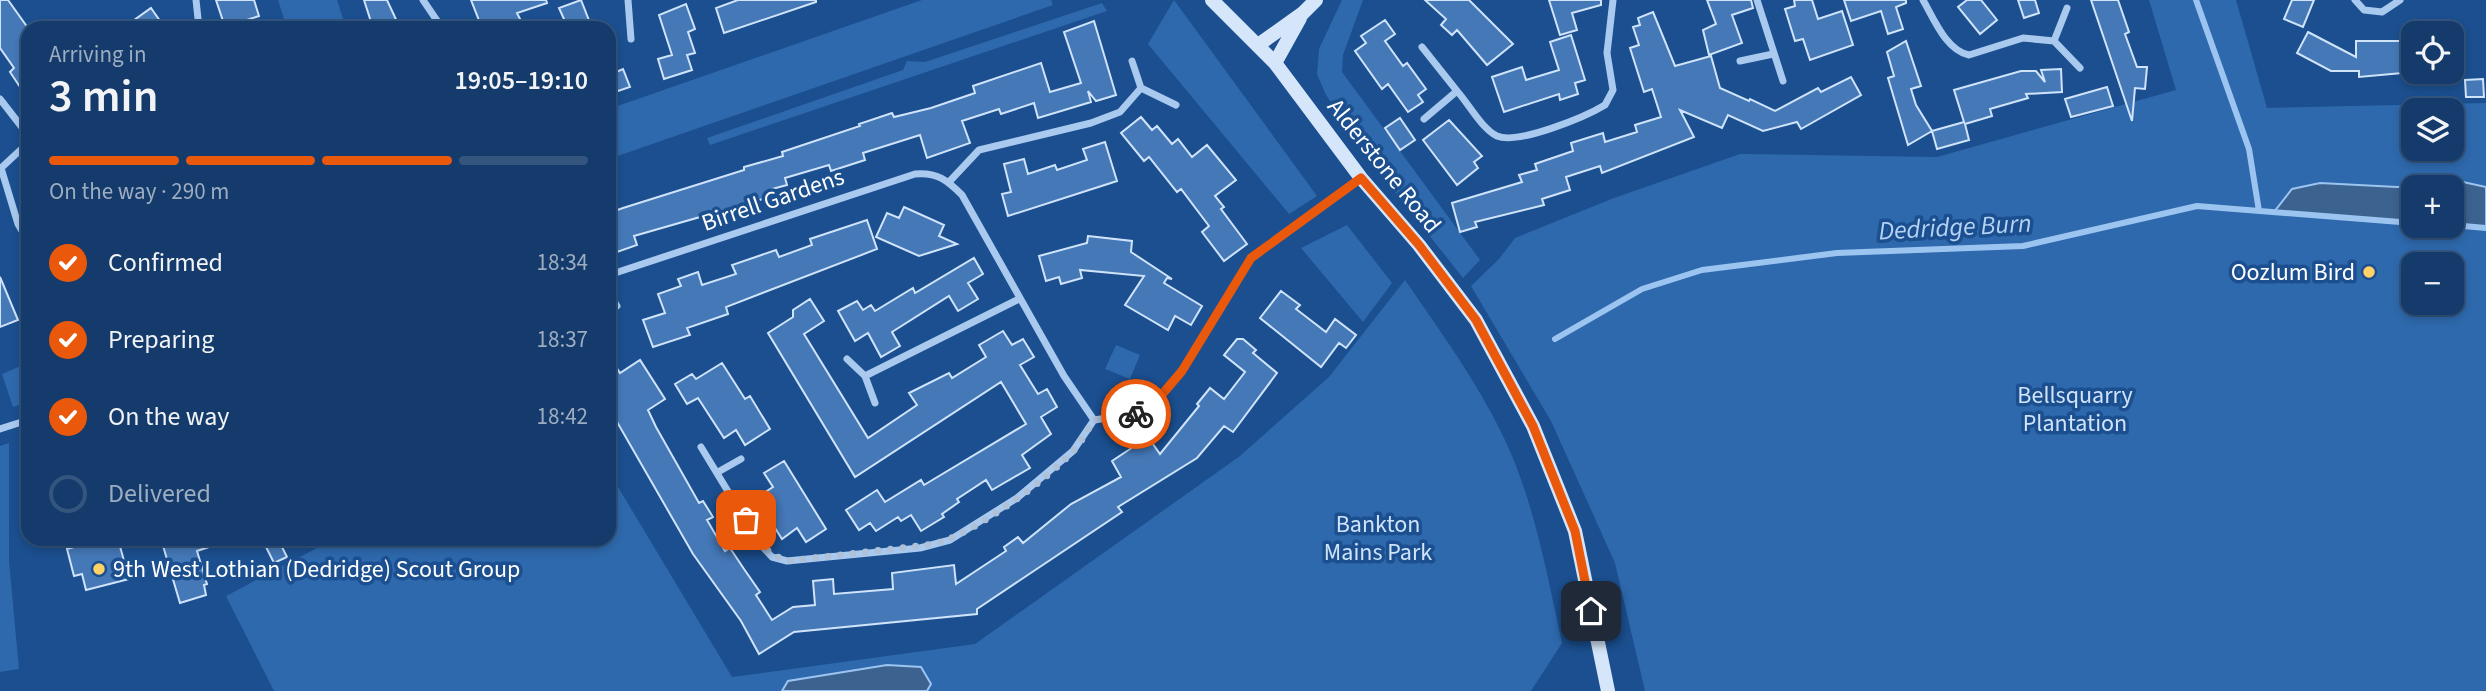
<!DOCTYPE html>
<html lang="en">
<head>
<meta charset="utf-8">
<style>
	:root { --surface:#143b6b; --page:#1d4271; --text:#f1f3f6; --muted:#9dadc1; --line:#33557e; --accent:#ea580c }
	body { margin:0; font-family:"Source Sans 3",sans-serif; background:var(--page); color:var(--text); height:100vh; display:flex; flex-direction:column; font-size:26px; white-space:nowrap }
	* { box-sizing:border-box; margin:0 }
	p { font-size:23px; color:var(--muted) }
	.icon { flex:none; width:38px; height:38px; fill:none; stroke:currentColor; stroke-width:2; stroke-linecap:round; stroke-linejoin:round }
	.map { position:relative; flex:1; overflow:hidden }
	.sheet { position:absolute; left:21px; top:21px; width:595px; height:525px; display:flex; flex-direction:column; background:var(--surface); border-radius:21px; box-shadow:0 4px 10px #0003,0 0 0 2px var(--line) }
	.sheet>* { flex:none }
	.fabs { position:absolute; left:2401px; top:21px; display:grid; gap:14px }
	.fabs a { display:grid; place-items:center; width:63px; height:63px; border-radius:14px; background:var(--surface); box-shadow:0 4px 10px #0003,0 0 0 2px var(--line); font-size:35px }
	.pin { position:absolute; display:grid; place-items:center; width:60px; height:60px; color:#fff; margin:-30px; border-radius:14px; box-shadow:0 4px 10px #0006 }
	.courier { position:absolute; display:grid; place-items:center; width:70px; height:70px; margin:-35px; border:5px solid #ea580c; border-radius:50%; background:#fff; color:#222; box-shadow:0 2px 9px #0007 }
	.headline em { font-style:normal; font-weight:600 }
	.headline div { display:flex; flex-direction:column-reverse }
	.headline { display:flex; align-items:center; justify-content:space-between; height:119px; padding:0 28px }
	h1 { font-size:46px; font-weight:600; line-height:52px }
	.bar { display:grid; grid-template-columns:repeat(4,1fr); gap:10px 7px; align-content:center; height:84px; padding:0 28px }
	.bar i { height:9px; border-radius:5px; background:var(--line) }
	.bar .selected { background:var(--accent) }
	.bar p { grid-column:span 4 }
	ol { padding:0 28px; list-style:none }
	li { display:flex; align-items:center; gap:21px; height:77px }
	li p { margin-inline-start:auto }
	li .icon { padding:7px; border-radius:50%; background:var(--accent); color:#fff; stroke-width:4 }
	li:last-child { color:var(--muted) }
	li i { width:38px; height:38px; border:4px solid var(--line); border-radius:50% }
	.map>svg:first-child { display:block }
</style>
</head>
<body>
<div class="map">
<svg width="2486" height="691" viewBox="0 0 2486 691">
	<rect width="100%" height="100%" fill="#1b4f8f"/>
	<path fill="#2e69ad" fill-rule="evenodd" d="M278,0h59l9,28h-59z
		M922,0h129l2,5 -444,154v-50z
		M1174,0l143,196 -28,18 -141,-170z
		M1342,0h21l-20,55 -1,17 138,188 -17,18 -84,-106 -53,-77 -9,-21 2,-25z
		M2149,0h87l31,108 219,-5v84c-68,-14 -144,11 -211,25l138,11v3l73,2v463h-841l-30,-128 -64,-142 -80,-135 28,-27 16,-21 99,-40 126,-44 197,3 239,-67zM2413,110h39v39h-39zM2413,264h39v39h-39z
		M1102,3l5,8 -397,134 -3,-7 196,-68 4,-9 18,1z
		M1347,225l45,58 -29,39 -62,-74z
		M1405,280c35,51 72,101 99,158 30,63 43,136 58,205l-31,48h-1257l-48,-95 108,-57h275v-67l123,205 243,-33 265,-188 89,-79z
		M1116,345l24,10 -10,24 -25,-10z
		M28,363v39l-15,5 -11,-33z
		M9,443v118l10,108 -19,3v-226z"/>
	<path fill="#3c6290" stroke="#9cc4f0" stroke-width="2" d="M2463,182l23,5v41l-34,-3v-38h-39v36l-139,-11 18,-23 28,-6 77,4z
		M887,665l34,2 10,17 -4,7h-145l6,-10z"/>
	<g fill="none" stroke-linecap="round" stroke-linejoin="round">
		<path stroke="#9cc4f0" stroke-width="6" d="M2196,0l53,149 10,62
			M2452,225l34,3
			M1555,339l87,-50 60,-19 135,-17 186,-7 174,-40 216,17"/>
	</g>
	<path fill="#4478b7" stroke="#cfe3fa" stroke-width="2" d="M0,0h8l20,28v71l-18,-27 4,-4 -14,-20z
		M216,0h38l5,16 -34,11z
		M364,0h23l13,28h-27z
		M471,0h75l1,3 -30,10 4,8 -19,7h-20z
		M581,0l11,28h-24l-9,-20z
		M738,0h78v2l-92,31 -8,-25z
		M1425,0h44l44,44 -26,21 -30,-35 -5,5 -11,-10 5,-6z
		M1549,0h52v5l-29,8 5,17 -17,5z
		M1707,0h44l2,8 -21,7 10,28 -33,12 -6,-25 13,-6z
		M1794,0h18l6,19 24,-8 11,34 -43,15 -7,-21 -8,2 -10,-32 10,-3z
		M1844,0h62v3l-10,4 7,22 -15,5 -7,-23 -30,10z
		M1967,0h14l16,20 -17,14 -22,-27z
		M2018,0h17l4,13 -15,5z
		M2091,0h27l11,32 -4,2 12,33h10l-2,22 -10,-1 -3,33z
		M2292,0h22l-11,27 -19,-8z
		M686,4l9,25 -7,3 7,21 -8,2 5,15 -28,9 -6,-20 14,-4 -13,-40z
		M151,8l14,20h-42z
		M1653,12l22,54 36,-10 9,32 29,13 1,-2 25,12 43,-23 3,4 30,-15 10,18 -60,34 -4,-7 -34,9 -35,-16 -6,13 -42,-18 14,27 -92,36 -2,-7 -34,11 4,13 -28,9 2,6 -69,17 2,5 -17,5 -8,-29 70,-21 -3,-7 18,-5 -2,-6 38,-13 -2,-8 32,-10 2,9 32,-10 -2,-7 26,-8 -9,-28 -8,3 -14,-44 9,-3 -6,-18 7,-2 -2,-7z
		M1385,20l10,14 -10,7 18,25 4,-3 19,26 -8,6 5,7 -15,10 -20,-28 -6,5 -27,-38 11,-8 -5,-7z
		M1094,21l22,74 -20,6 -8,-10 3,11 -53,16 -4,-15 -33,11 -2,-5 -37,12 8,22 -43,15 -7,-23 -57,18 2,7 -34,11 -2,-6 -44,13 2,7 -15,4 1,7 -139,40 3,9 -20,7 -8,-21v-18l14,-5 121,-38v-3l39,-11 -1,-4 78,-26 -1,-2 33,-11 2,4 37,-9 44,-15 -2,-7 68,-23 9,29 31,-9 -17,-51z
		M2308,32l48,25v-16h57v31l-54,5v-6h-28l-34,-18z
		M1571,35l14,45 -10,3 3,11 -18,6 -1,-6 -55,18 -12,-35 30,-10 4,13 33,-10 -9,-28z
		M1906,41l15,45 -10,3 5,16 16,26 -24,14 -20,-67 6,-2 -7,-24z
		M623,69l7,18 -21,7v-19z
		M2061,69l1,23 -36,2 2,4 -38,11 2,7 -27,8 4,16 -32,9 -5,-18 32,-9 -10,-32 67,-19h15l9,11 -4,-12z
		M2483,79l1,18h-18l-1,-17z
		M2107,87l6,19 -42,11 -6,-18z
		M1141,117l11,13 5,-4 15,18 6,-5 14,18 15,-12 29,35 -21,16 9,11 -3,2 26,35 -23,17 -22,-29 7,-6 -28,-37 -4,3 -28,-35 -5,4 -23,-28z
		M1400,118l15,22 -15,10 -15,-22z
		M1449,120l33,36 -8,6 4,6 -21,17 -34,-45z
		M1105,142l12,39 -109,35 -6,-22 9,-2 -7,-28 20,-5 4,15 27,-9 2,5 30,-10 -4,-11z
		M904,207l40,18 -5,11 18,8 -38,12 -43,-19 11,-24 12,5z
		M867,220l10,29 -151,58 2,7 -41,14 3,7 -37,12 -10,-27 22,-7 -7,-19 23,-8 -3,-7 20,-7 4,13 34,-11 -4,-9 44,-15 3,7 33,-12 -2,-6z
		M1088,236l44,5 -1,11 41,27 -5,-1 -3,5 38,23 -11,19 -16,-9 -7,14 -43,-25 19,-29 -64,-6 2,8 -21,6 -2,-7 -13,4 -7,-25 48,-13z
		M974,258l9,16 -15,9 10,16 -20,12 -9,-15 -57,36 8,14 -19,11 -13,-24 -13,8 -17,-30 19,-10 6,9 8,-5 4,6 38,-23 2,5z
		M0,277l18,43 -18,7z
		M1281,291l19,14 -4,4 30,23 9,-13 21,16 -10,13 -7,-5 -18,24 -61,-49z
		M810,299l14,22 -20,13 64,104 49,-33 -8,-12 40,-20 3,5 34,-21 -7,-12 24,-14 9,14 11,-6 11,18 -14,8 18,29 9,-5 10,18 -16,10 10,17 -29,21 8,13 -38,22 -6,-10 -29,19 2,3 -17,12 2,3 -23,14 -10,-16 -10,6 -3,-4 -22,14 -6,-8 -11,7 -13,-20 31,-20 8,12 36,-22 3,5 102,-61 -25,-42 -146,95 -87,-144 25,-16v-7z
		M1237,339h6l13,11 -3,3 24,20 -44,59 -9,-6 -27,32 -79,49 4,5 -145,97v5l-183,18 -35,22 -18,-33 -48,-67 -84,-146v-52l11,17 20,-13 25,39 -17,11 8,17 43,76 4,-2 10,16 -6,3 18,31 5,-3 14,21 16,23 -4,3 16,25 21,-13 22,-2 -2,-24 20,-2 1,15 59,-5 -1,-16 62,-8 2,19 50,-33 -2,-4 14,-10 5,6 48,-39 50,-27 -9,-16 36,-24 12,17 39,-48 -2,-2 13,-16 14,11 21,-27 -21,-17z
		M722,363l23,36 5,-3 20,33 -25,16 -9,-15 -12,8 -26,-40 -11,6 -12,-20 17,-10 4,5z
		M784,461l42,68 -20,13 -9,-14 -15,11 -26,-41 17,-11 -9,-14z
		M72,539h46l11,40 -43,11 -4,-16 -8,2 -7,-27 7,-2z
		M161,539h62l1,3 -27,9 10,33 -3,1 2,10 -26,8z
		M262,539h16l9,18 -13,6z"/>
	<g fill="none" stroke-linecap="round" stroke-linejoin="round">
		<path stroke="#a9c9ee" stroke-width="7" d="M196,0l3,28
			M423,0l19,28
			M628,0l3,39
			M1757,0l26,81
			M1923,0c11,19 23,50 46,55l54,-17 31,3 13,-33
			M2355,0l9,10 18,2 18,-12
			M2054,41l26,27
			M1422,47l35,44
			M1132,61l9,27
			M1740,61l33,-7
			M0,99l28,36
			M1424,119l33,-28c11,12 25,38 40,45 21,9 88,-19 108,-31l8,-15 -6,-37 6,-53
			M1,168l17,56 10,17
			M0,169l28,-26
			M949,182l30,-32 112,-27 29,-11 21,-24 35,17
			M609,275l306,-101c22,-2 32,6 47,21l102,181 30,44 41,-6 18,-9 29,-34 69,-113 110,-80
			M609,293l8,13
			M847,359l18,17
			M875,403l-10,-27 154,-77
			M0,429l28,-9
			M701,447l59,97 12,13 15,4 133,-13 30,-8 67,-42 56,-47 21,-31
			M718,472l23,-13"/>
		<path stroke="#d6e6fa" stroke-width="14" d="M1212,0l63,63 86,115 58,67 57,75 57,106 42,105 33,160
			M1258,45l45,-32 13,-13
			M1275,63l25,-45"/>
	</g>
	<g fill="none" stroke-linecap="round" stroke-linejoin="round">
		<path stroke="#afc1d8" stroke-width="7" stroke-dasharray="0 12.6" d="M746,520c11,20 19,34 42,41l147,-17c39,-11 110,-62 138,-93 8,-8 14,-21 21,-31l42,-6"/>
		<path stroke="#ea580c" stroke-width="9" d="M1136,414l17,-9 29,-34 69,-113 110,-80 58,67 57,75 57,106 42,105 16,80"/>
	</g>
	<g fill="#ffd166" stroke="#1b4f8f" stroke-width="2.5">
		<circle cx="2369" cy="272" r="7"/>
		<circle cx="99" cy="569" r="7"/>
	</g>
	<g text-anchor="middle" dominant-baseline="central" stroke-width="7" stroke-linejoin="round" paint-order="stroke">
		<g font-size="24" fill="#fff" stroke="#1b4f8f">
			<text transform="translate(1384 166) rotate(51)">Alderstone Road</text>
			<text transform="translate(773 200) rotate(-19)">Birrell Gardens</text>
		</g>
		<g font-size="24" fill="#fff" stroke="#1b4f8f" text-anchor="end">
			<text x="2355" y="272">Oozlum Bird</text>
			<text x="113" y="569" text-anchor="start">9th West Lothian (Dedridge) Scout Group</text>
		</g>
		<g font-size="24" fill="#cfe3fa" stroke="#1b4f8f">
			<text x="2075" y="395">Bellsquarry<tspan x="2075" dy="28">Plantation</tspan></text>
			<text x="1378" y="524">Bankton<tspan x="1378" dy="28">Mains Park</tspan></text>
		</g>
		<g font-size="26" font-style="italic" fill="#b5d3f5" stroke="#1b4f8f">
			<text transform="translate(1955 227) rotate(-3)">Dedridge Burn</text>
		</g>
	</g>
</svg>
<div class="fabs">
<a><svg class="icon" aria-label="locate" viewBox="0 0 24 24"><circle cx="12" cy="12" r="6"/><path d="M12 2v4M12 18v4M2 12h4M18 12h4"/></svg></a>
<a><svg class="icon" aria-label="layers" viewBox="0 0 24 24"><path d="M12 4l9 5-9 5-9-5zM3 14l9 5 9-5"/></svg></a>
<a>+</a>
<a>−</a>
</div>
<div class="pin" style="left:746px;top:520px;background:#ea580c"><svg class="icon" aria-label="bag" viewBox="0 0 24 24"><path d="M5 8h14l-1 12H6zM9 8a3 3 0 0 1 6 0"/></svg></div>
<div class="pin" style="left:1591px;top:611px;background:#1f2937"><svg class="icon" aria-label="home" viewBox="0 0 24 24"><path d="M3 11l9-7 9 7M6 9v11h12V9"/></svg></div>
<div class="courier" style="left:1136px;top:414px"><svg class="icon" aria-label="bike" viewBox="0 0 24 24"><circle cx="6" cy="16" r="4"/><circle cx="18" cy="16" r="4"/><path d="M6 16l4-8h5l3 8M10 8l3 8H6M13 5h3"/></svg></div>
<section class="sheet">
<div class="headline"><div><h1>3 min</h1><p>Arriving in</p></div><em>19:05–19:10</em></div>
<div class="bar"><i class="selected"></i><i class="selected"></i><i class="selected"></i><i></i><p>On the way · 290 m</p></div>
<ol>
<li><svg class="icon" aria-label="check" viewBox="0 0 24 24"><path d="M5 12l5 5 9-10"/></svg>Confirmed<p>18:34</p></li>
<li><svg class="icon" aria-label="check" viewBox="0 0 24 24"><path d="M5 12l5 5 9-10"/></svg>Preparing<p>18:37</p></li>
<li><svg class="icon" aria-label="check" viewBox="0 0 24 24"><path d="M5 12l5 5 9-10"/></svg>On the way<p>18:42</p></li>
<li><i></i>Delivered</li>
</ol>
</section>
</div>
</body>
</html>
